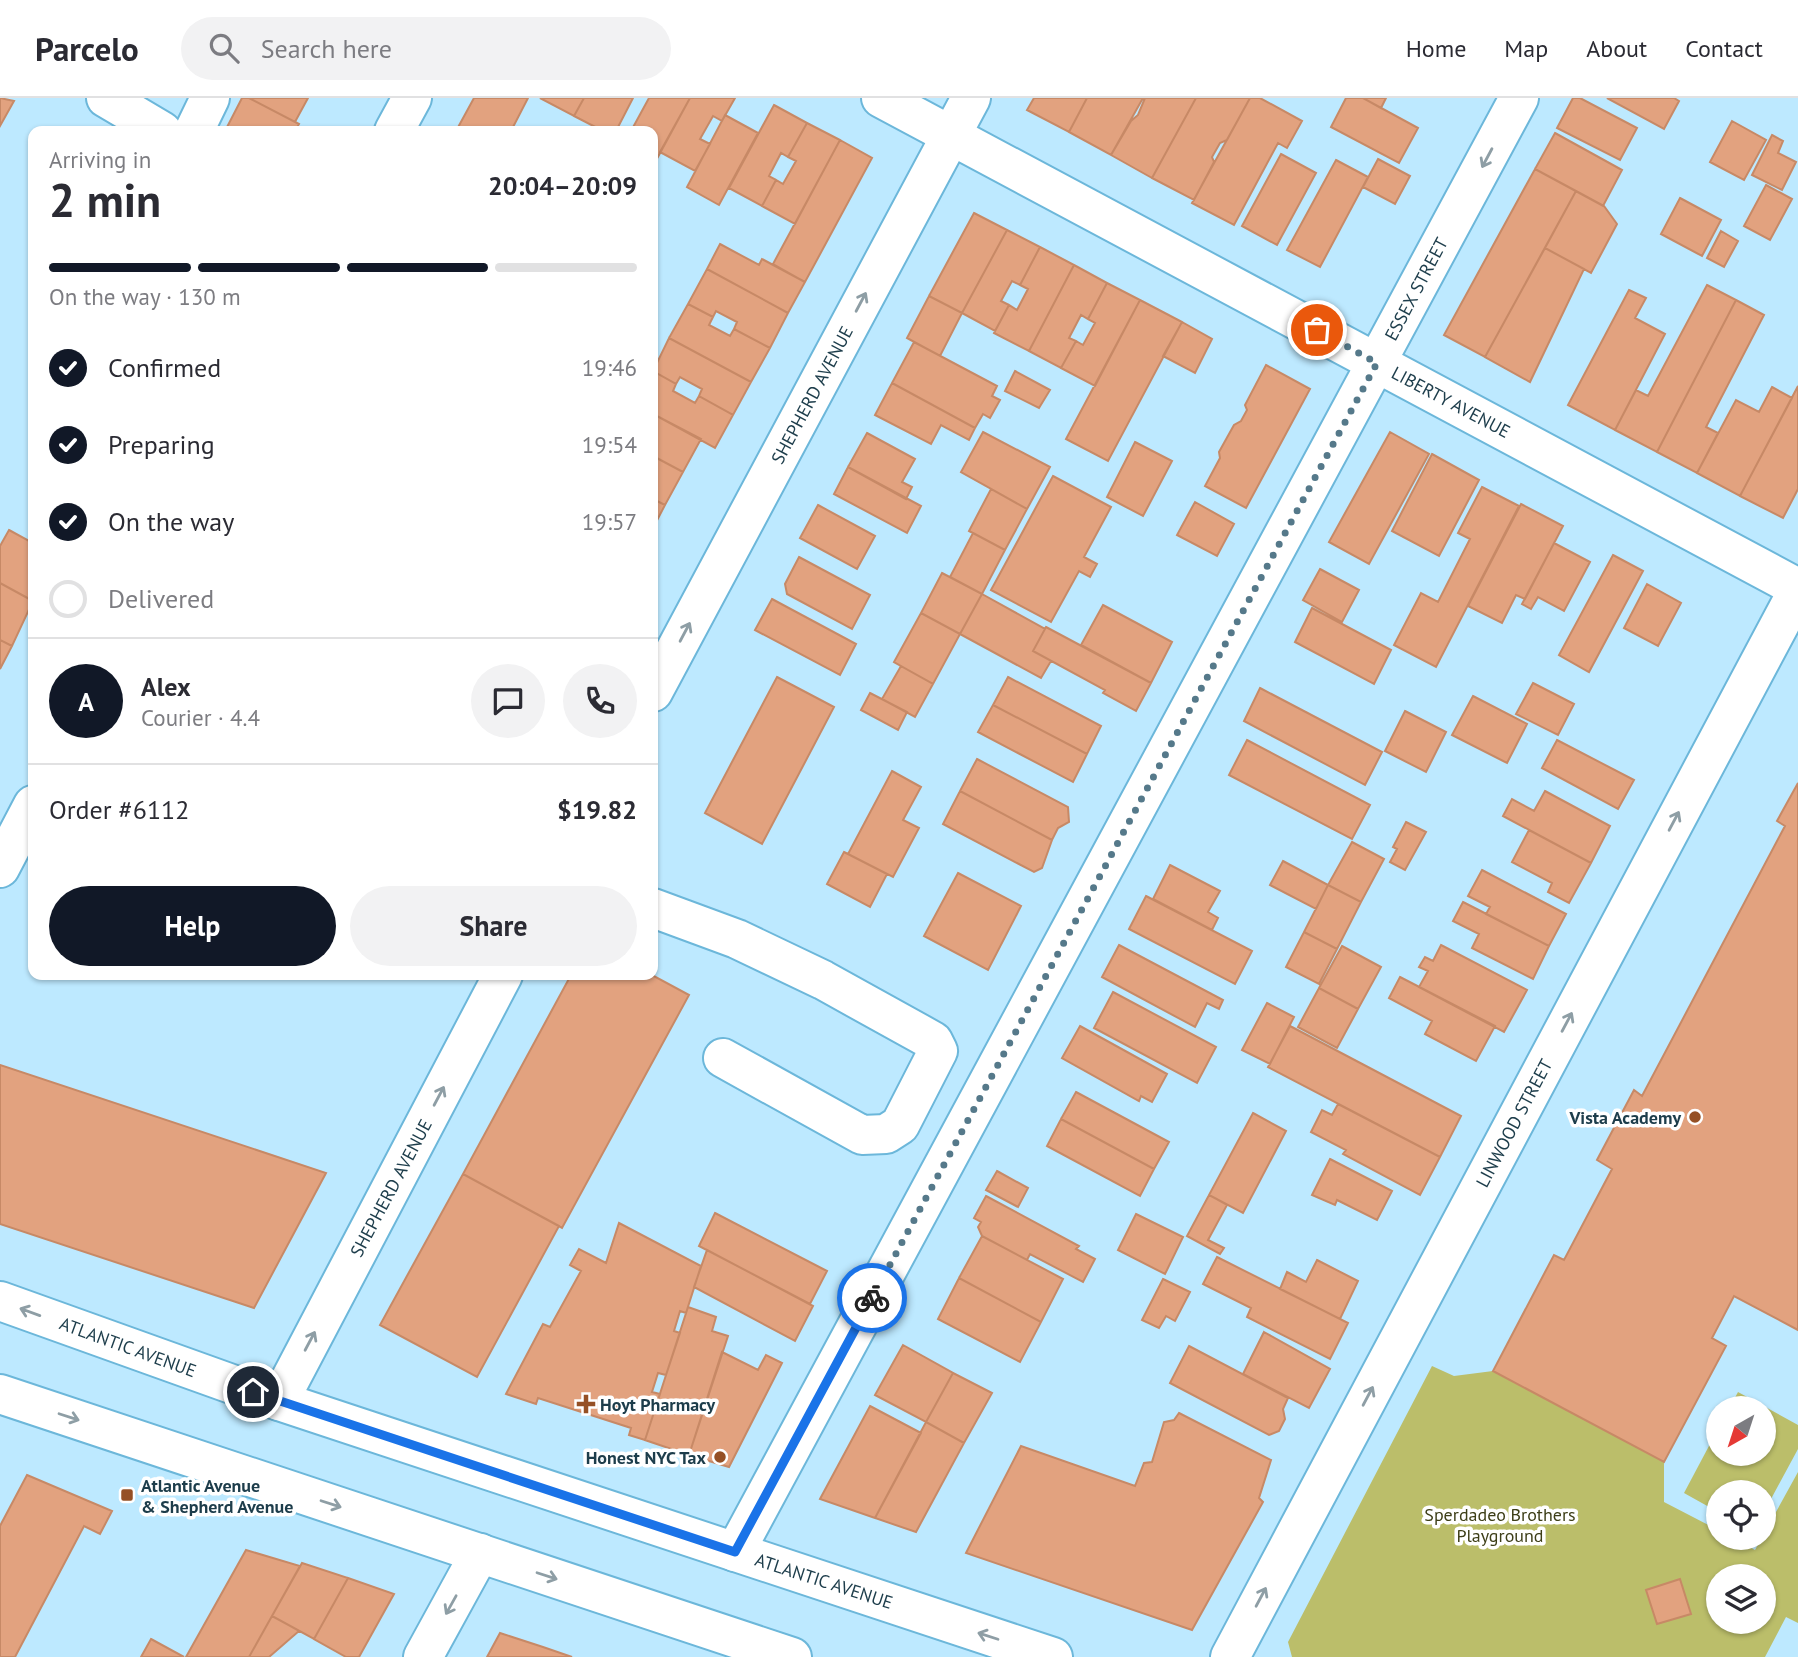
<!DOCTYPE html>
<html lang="en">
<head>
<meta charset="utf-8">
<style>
	:root { --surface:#fff; --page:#f2f2f3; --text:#2b2b33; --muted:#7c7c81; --line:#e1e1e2; --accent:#111827 }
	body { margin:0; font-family:"PT Sans",sans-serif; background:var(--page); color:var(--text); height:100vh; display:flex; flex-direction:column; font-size:26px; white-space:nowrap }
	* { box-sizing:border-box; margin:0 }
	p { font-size:23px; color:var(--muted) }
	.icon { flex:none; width:38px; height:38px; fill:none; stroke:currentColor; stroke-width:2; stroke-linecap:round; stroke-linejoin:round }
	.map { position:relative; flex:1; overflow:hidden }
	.panel { position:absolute; left:28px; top:28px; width:630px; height:854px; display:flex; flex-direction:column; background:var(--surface); border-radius:14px; box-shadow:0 2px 5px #0004 }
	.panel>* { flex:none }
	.needle { width:46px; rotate:219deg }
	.buttons { position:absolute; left:1706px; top:1298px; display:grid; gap:14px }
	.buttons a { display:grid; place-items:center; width:70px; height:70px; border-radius:50%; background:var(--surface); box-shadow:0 2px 5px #0004; font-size:35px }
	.pin { position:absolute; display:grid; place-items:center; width:60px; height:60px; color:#fff; margin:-30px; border:4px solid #fff; border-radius:50%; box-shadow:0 2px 7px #0007 }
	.courier { position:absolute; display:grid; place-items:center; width:70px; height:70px; margin:-35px; border:5px solid #1a73e8; border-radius:50%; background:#fff; color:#222; box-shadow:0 2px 9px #0007 }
	.summary em { font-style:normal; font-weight:800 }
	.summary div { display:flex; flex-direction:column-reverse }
	.summary { display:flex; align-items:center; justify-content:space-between; height:119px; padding:0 21px }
	h1 { font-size:46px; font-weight:800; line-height:52px }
	.bar { display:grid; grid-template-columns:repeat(4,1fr); gap:10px 7px; align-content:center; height:84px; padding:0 21px }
	.bar i { height:9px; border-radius:5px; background:var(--line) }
	.bar .selected { background:var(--accent) }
	.bar p { grid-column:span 4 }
	.line { display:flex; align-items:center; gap:18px; padding:0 21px; border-top:2px solid var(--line) }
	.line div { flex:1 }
	.round { display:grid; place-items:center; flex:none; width:74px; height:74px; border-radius:37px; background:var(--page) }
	ol { padding:0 21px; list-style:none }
	li { display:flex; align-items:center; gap:21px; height:77px }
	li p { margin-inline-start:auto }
	li .icon { padding:7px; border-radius:50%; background:var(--accent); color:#fff; stroke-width:4 }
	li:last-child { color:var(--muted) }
	li i { width:38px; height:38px; border:4px solid var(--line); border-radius:50% }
	.button { display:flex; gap:14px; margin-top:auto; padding:14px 21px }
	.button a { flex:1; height:80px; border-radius:42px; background:var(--accent); color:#fff; font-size:28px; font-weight:800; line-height:80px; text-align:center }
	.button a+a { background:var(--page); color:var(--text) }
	header { display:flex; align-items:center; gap:42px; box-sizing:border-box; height:98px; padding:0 35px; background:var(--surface); border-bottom:2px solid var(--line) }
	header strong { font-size:33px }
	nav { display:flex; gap:38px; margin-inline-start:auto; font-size:24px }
	.search { width:490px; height:63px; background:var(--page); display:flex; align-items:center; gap:18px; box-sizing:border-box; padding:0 24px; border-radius:38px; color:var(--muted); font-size:26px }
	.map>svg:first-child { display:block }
</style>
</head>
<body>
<header>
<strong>Parcelo</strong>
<div class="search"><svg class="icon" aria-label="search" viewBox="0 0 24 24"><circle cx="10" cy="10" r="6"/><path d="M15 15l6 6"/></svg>Search here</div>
<nav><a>Home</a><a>Map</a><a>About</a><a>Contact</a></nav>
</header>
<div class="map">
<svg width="1798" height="1559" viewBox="0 0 1798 1559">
	<rect width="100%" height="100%" fill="#bde9ff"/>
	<path fill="#bbbe6a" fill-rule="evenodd" d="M1432,1268l22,10 39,-5 171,91v40l54,28v8h16l21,12 43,-78v151l-12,-6 -21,40h-473l-4,-15zM1718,1479h46v45h-46z
		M1738,1294l60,33v24l-34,63v-19h-46v19l-34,-19 34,-64v25h46v-45h-35z"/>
	<path fill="#e2a27f" stroke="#c78966" stroke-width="2" d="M0,0l14,3 -14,25z
		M242,0h7l50,26 -4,7h-70z
		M249,0h59l-13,24z
		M474,0h54l-17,33h-55z
		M540,0h44l-10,18z
		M584,0h49l-17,33h-13l-29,-15z
		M649,0h41l-37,68v-35h-22z
		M690,0h45l-13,23 -9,-5 -13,23 10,5 -15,27 -35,-19z
		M1034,0h53l-18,34 -42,-22z
		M1087,0h56l-32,57 -42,-23z
		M1145,0h51l-44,80 -41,-23 20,-34 7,-6z
		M1196,0h54l-23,42 -7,3 -8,14 2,5 -20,38 -42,-22z
		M1250,0h10l42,23 -15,27 -9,-5 -44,82 -42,-22z
		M1346,0h17l55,30 -19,35 -68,-36z
		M1363,0h23l-5,10z
		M1573,0h7l57,30 -17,32 -63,-32z
		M1607,0h67l5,3 -15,28z
		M774,7l33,18 -19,34 -7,-4 -12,23 7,4 -14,26 -33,-18z
		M725,17l33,18 -39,72 -32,-18z
		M1732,23l34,19 -22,40 -34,-18z
		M807,25l33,17 -45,84 -33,-18 14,-26 7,4 13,-23 -8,-4z
		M1555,35l67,37 -19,36 -68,-37z
		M1772,37l11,6 -5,12 18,9 -14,28 -30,-15z
		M840,42l32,18 -67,124 -32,-18z
		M1281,56l35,19 -39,72 -35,-19z
		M1378,61l32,17 -15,28 -32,-17z
		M1336,62l32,17 -48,90 -33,-17z
		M1535,71l41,22 -91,166 -41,-22z
		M1766,87l26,14 -22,41 -26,-14z
		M1576,93l28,15 13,18 -26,49 -46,-25z
		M1680,100l41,22 -19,36 -41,-22z
		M974,115l33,17 -45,83 -33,-17z
		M1007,132l33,17 -20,38 -8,-4 -11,20 8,4 -14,26 -33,-18z
		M1721,133l17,10 -14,26 -17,-9z
		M720,146l39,21 3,-6 43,23 -17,31 -81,-44z
		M1040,149l34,18 -45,86 -35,-18 15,-28 8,5 11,-21 -8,-4z
		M1545,150l39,21 -54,113 -45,-25z
		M1074,167l33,18 -19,36 -7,-4 -12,23 7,3 -15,27 -32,-17z
		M707,171l81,44 -18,35 -36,-19 3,-7 -21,-11 -3,6 -25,-13z
		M1107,185l33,17 -45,86 -34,-18 15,-27 7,4 12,-22 -7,-4z
		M1707,187l29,15 -79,152 -42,-22 21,-40 12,6z
		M1629,192l17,8 -11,20 30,16 -50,96 -47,-25z
		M929,198l33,17 -22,43 -33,-18z
		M1140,202l42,22 -74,139 -42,-22z
		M1736,202l28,15 -58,112 12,6 -21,40 -40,-21z
		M688,206l25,13 -4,8 21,11 4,-7 36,19 -19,34 -82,-44z
		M1182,224l30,17 -17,34 -32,-17z
		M669,240l82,44 -18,33 -34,-19 3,-7 -22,-12 -4,7 -23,-13z
		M914,244l83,44 -5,10 8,4 -10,18 -7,-4 -8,14 -83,-45z
		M1266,267l44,24 -64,119 -41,-22 15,-28 -1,-6 15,-27 7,-4 6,-11 -2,-5z
		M653,273l23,13 -3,7 22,12 4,-7 34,19 -18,33 -62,-34z
		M1015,273l35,19 -11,18 -34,-17z
		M892,285l83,45 -6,12 -28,-15 -10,19 -56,-29z
		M1798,288v103l-15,29 -43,-22z
		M1772,289l20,11 -52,98 -43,-23 39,-73 23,12z
		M653,316l48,25 -18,33 -30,-16z
		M983,334l67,35 -23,42 -66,-37z
		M1390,334l39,22 -60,110 -40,-22z
		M867,335l48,26 -13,23 10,5 -6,12 -58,-32z
		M1135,344l37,19 -29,55 -36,-19z
		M1432,356l47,26 -40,76 -47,-25z
		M653,358l30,16 -18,33 -12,-6z
		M848,369l73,39 -14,27 -73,-39z
		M1053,378l58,31 -27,50 13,7 -7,13 -11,-6 -28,51 -60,-32z
		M1482,389l37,19 -83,161 -42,-22 27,-52 17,9 32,-63 -12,-6z
		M991,391l36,20 -22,41 -36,-19z
		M653,401l12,6 -12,23z
		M1195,404l39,22 -17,32 -40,-21z
		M1521,406l42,22 -38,73 -9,-4 -14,28 -34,-17z
		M818,407l57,31 -18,33 -57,-31z
		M9,432l24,13v58l-33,-18v-37z
		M973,435l32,17 -23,44 -32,-17z
		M1554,445l36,19 -26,49 -26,-14 -7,12 -9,-5z
		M1613,457l30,16 -54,101 -30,-17z
		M799,459l71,38 -18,34 -65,-35 -2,-10z
		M1320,471l39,21 -17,32 -39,-22z
		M942,475l40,21 -22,40 -39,-21z
		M0,485l33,18 -21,45 -12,-6z
		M1647,486l34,19 -23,43 -34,-18z
		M982,496l63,35 -12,22 18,10 -10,17 -81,-44z
		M772,501l84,45 -16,31 -85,-45z
		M1103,507l69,37 -21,41 -70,-38z
		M1312,510l79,42 -17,34 -79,-42z
		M921,515l39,21 -27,50 -39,-22z
		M1046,529l105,56 -15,28 -33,-18 2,-3 -72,-39z
		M0,542l12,6 -12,23z
		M901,568l32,18 -18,33 -33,-18z
		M777,579l57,30 -72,137 -57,-31z
		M1008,579l93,49 -14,28 -94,-49z
		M1533,585l41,21 -16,31 -42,-21z
		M1260,590l122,64 -17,33 -121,-64z
		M870,595l37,19 -9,18 -37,-20z
		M1473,598l54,28 -20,39 -55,-28z
		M993,607l94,49 -14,28 -95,-50z
		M1405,613l41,21 -20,40 -41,-21z
		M1247,642l123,65 -18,34 -123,-64z
		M1557,642l77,40 -16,29 -76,-41z
		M977,661l91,48 1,15 -11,6 -6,12 -92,-49z
		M892,673l29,16 -18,33 16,8 -26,49 -45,-23z
		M1798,685v547l-64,-34 -22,42 14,8 -62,116 -171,-91 61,-116 10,5 48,-91 -15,-9 37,-70 8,6 143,-270 -8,-5z
		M960,693l92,49 -10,28 -8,4 -91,-48z
		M1545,693l65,35 -19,37 -88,-47 9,-17 22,12z
		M1406,724l20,10 -21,38 -15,-8 7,-13 -4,-2z
		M1529,732l62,33 -22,40 -21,-11 4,-9 -40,-21z
		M1352,744l32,17 -23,43 -33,-17z
		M844,754l43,22 -17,33 -43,-23z
		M1283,763l45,24 -12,24 -46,-24z
		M1170,767l50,26 -12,21 10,6 -6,12 -59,-31z
		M1482,772l84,44 -17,32 -63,-32 4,-7 -22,-11z
		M958,775l63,33 -33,64 -64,-34z
		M1328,787l33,17 -24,47 -33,-17z
		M1146,798l106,55 -17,33 -106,-55z
		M1463,804l86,44 -16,33 -61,-31 7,-14 -26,-13z
		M1304,834l33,17 -18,35 -33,-17z
		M1119,847l104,55 -4,9 -12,-6 -12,24 -93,-50z
		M1441,847l86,45 -23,42 -85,-45 9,-16 -9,-4 6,-10 8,4z
		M1342,848l39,21 -23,42 -39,-21z
		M571,877h81l37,20 -127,233 -99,-54z
		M1400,879l95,49 -19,35 -51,-27 7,-13 -43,-23z
		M1319,890l39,21 -21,39 -39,-21z
		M1113,894l103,55 -19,36 -103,-55z
		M1267,905l27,14 -24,47 -28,-14z
		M1080,928l87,48 -15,28 -11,-6 -2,5 -77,-43z
		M1290,928l171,90 -21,41 -172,-90z
		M0,967l326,108 -72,135 -254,-84z
		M1076,994l93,50 -15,27 -93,-50z
		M1338,1006l102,53 -20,38 -77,-41 3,-4 -35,-18 11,-22 10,5z
		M1253,1015l33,18 -43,82 -34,-18z
		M1061,1021l93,50 -14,27 -93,-50z
		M1330,1061l62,32 -15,29 -40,-20 -2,5 -23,-10z
		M997,1073l31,17 -10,19 -32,-17z
		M463,1076l96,52 -82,151 -97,-52z
		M1209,1097l18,10 -19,35 16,8 -4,6 -33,-18z
		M986,1098l93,50 -3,3 19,10 -12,23 -53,-28 -3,6 -45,-24 -4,-9 3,-5 -7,-4z
		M715,1115l112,58 -17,33 -111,-58z
		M1136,1116l47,23 -18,37 -47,-24z
		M619,1125l82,43 -15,47 -6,-2 -6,20 6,2 -14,42 -8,-2 -6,19 8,2 -15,46 -16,-5 2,-7 -93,-30 -2,6 -30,-10 37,-70 7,3 31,-56 -11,-6 9,-16 27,14z
		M982,1138l81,43 -22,43 -82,-44z
		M707,1152l106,56 -18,35 -101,-54z
		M1217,1159l131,66 -18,36 -83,-42 4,-9 -48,-24z
		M1317,1162l41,21 -18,38 -60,-30 7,-17 19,10z
		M959,1180l82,44 -21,40 -82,-43z
		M1163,1181l27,13 -15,29 -9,-5 -7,12 -17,-8z
		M688,1209l28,10 -4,14 16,5 -39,119 -44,-15z
		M1264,1234l66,37 -21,39 -66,-34z
		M903,1247l50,28 -27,49 -51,-27z
		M1189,1248l99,52 -5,11 2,10 -6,12 -10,4 -99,-52z
		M722,1254l36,18 8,-15 16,8 -53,104 -40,-12z
		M953,1275l39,20 -28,50 -38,-21z
		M870,1308l51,27 -46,85 -55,-19z
		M1179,1315l92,47 -12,38 4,4 -71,128 -226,-77 55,-107 114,40 9,-23 8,-1 12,-40 10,-2z
		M926,1324l38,21 -48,89 -41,-14z
		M27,1377l85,36 -12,23 -16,-8 -69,131h-15v-131z
		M246,1452l54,16 -51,91h-63z
		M302,1465l46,15 -34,61 -42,-23z
		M348,1480l46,16 -35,63h-13l-32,-18z
		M1680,1481l11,35 -34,10 -11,-34z
		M272,1518l27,15 -30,26h-20z
		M500,1535l43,14 29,10h-85z
		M151,1541l33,18h-43z"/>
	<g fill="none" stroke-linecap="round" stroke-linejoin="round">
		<defs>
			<path id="minor" d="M106,0l56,33
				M881,0l917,490
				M194,33l16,-33
				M394,33l18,-33
				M653,594l318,-594
				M0,770l33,-63
				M653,810l84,31 86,41 110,61 5,10 -38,74 -14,9 -24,1 -139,-77
				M279,1303l224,-426
				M735,1454l784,-1454
				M423,1559l57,-104
				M1230,1559l568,-1067"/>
			<path id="major" d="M0,1203l279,100 774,256
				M0,1296l792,263"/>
		</defs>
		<use href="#minor" stroke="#6cb7da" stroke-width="42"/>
		<use href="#major" stroke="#6cb7da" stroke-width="42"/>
		<use href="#minor" stroke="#fff" stroke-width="38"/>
		<use href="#major" stroke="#fff" stroke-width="38"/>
	</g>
	<defs><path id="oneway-shaft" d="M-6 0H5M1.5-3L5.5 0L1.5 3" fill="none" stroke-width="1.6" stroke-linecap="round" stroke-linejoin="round" transform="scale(1.75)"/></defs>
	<g stroke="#8e9ea5">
		<use href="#oneway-shaft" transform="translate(1487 60) rotate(118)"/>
		<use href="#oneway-shaft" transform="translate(861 204) rotate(-62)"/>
		<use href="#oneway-shaft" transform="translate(685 534) rotate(-62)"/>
		<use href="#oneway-shaft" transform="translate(1674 723) rotate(-62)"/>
		<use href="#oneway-shaft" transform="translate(1567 924) rotate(-62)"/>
		<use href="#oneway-shaft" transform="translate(439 998) rotate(-62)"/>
		<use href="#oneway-shaft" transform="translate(30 1214) rotate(-160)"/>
		<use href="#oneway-shaft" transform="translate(310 1243) rotate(-62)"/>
		<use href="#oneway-shaft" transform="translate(1368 1298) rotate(-62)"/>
		<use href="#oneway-shaft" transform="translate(69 1319) rotate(18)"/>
		<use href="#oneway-shaft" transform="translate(331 1406) rotate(18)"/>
		<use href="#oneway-shaft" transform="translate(547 1478) rotate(18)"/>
		<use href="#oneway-shaft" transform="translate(1261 1499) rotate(-62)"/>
		<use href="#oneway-shaft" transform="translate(451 1507) rotate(119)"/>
		<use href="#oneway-shaft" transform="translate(988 1538) rotate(-162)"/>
	</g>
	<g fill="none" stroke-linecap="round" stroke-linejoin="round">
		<path stroke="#55798a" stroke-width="7" stroke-dasharray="0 12.6" d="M872,1200l505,-935 -60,-33"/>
		<path stroke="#1a73e8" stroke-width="9" d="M253,1294l482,160 137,-254"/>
	</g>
	<g fill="#955025" stroke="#fff" stroke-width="2.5">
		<circle cx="1695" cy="1019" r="7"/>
		<path d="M582.5 1295.5h7v7h7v7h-7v7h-7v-7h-7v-7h7z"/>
		<circle cx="720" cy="1359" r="7"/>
		<rect x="120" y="1390" width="14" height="14" rx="3.5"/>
	</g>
	<g text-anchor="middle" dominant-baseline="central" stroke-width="7" stroke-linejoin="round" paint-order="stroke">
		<g font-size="18" fill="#1d3d4b" stroke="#fff">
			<text transform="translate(1416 191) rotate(-62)">ESSEX STREET</text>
			<text transform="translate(812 297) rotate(-62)">SHEPHERD AVENUE</text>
			<text transform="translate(1451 304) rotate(28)">LIBERTY AVENUE</text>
			<text transform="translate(1514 1025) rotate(-62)">LINWOOD STREET</text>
			<text transform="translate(391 1090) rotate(-62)">SHEPHERD AVENUE</text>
			<text transform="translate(128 1249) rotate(20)">ATLANTIC AVENUE</text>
			<text transform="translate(824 1483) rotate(18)">ATLANTIC AVENUE</text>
		</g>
		<g font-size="18" font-weight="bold" fill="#1d3d4b" stroke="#fff" text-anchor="end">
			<text x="1681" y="1019">Vista Academy</text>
			<text x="600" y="1306" text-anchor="start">Hoyt Pharmacy</text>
			<text x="706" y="1359">Honest NYC Tax</text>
			<text x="141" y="1387" text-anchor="start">Atlantic Avenue<tspan x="141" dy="21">&amp; Shepherd Avenue</tspan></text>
		</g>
		<g font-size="18" fill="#3d3e17" stroke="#fff">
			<text x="1500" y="1416">Sperdadeo Brothers<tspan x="1500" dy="21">Playground</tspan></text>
		</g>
	</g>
</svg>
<div class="buttons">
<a><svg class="needle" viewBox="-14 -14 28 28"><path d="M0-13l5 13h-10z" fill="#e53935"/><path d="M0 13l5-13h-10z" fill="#7c7c81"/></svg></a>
<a><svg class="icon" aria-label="locate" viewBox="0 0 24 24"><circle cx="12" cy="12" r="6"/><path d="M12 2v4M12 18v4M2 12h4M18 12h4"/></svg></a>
<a><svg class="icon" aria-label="layers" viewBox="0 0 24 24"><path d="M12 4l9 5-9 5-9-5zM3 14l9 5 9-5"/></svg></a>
</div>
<div class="pin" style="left:1317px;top:232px;background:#ea580c"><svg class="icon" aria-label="bag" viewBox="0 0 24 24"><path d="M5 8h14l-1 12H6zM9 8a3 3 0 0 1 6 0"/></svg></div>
<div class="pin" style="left:253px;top:1294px;background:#1f2937"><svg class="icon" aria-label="home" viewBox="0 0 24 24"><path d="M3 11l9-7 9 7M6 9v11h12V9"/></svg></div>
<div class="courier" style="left:872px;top:1200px"><svg class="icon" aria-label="bike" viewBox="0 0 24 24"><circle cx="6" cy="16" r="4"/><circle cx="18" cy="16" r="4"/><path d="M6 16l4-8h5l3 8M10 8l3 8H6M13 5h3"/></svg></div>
<section class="panel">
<div class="summary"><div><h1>2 min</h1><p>Arriving in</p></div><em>20:04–20:09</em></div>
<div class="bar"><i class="selected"></i><i class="selected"></i><i class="selected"></i><i></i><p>On the way · 130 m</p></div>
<ol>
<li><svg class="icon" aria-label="check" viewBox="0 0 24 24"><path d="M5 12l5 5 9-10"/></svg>Confirmed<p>19:46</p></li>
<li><svg class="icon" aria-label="check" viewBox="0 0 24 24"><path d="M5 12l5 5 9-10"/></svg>Preparing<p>19:54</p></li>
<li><svg class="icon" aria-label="check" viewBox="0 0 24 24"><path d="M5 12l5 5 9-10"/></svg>On the way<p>19:57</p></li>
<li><i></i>Delivered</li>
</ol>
<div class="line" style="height:126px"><b class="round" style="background:var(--accent);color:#fff">A</b><div><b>Alex</b><p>Courier · 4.4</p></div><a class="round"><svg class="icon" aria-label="chat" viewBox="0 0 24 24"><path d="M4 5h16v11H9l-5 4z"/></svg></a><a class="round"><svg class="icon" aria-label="phone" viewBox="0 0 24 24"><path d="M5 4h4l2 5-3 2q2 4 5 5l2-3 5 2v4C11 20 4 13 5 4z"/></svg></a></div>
<div class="line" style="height:91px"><div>Order #6112</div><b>$19.82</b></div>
<div class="button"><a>Help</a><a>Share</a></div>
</section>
</div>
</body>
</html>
